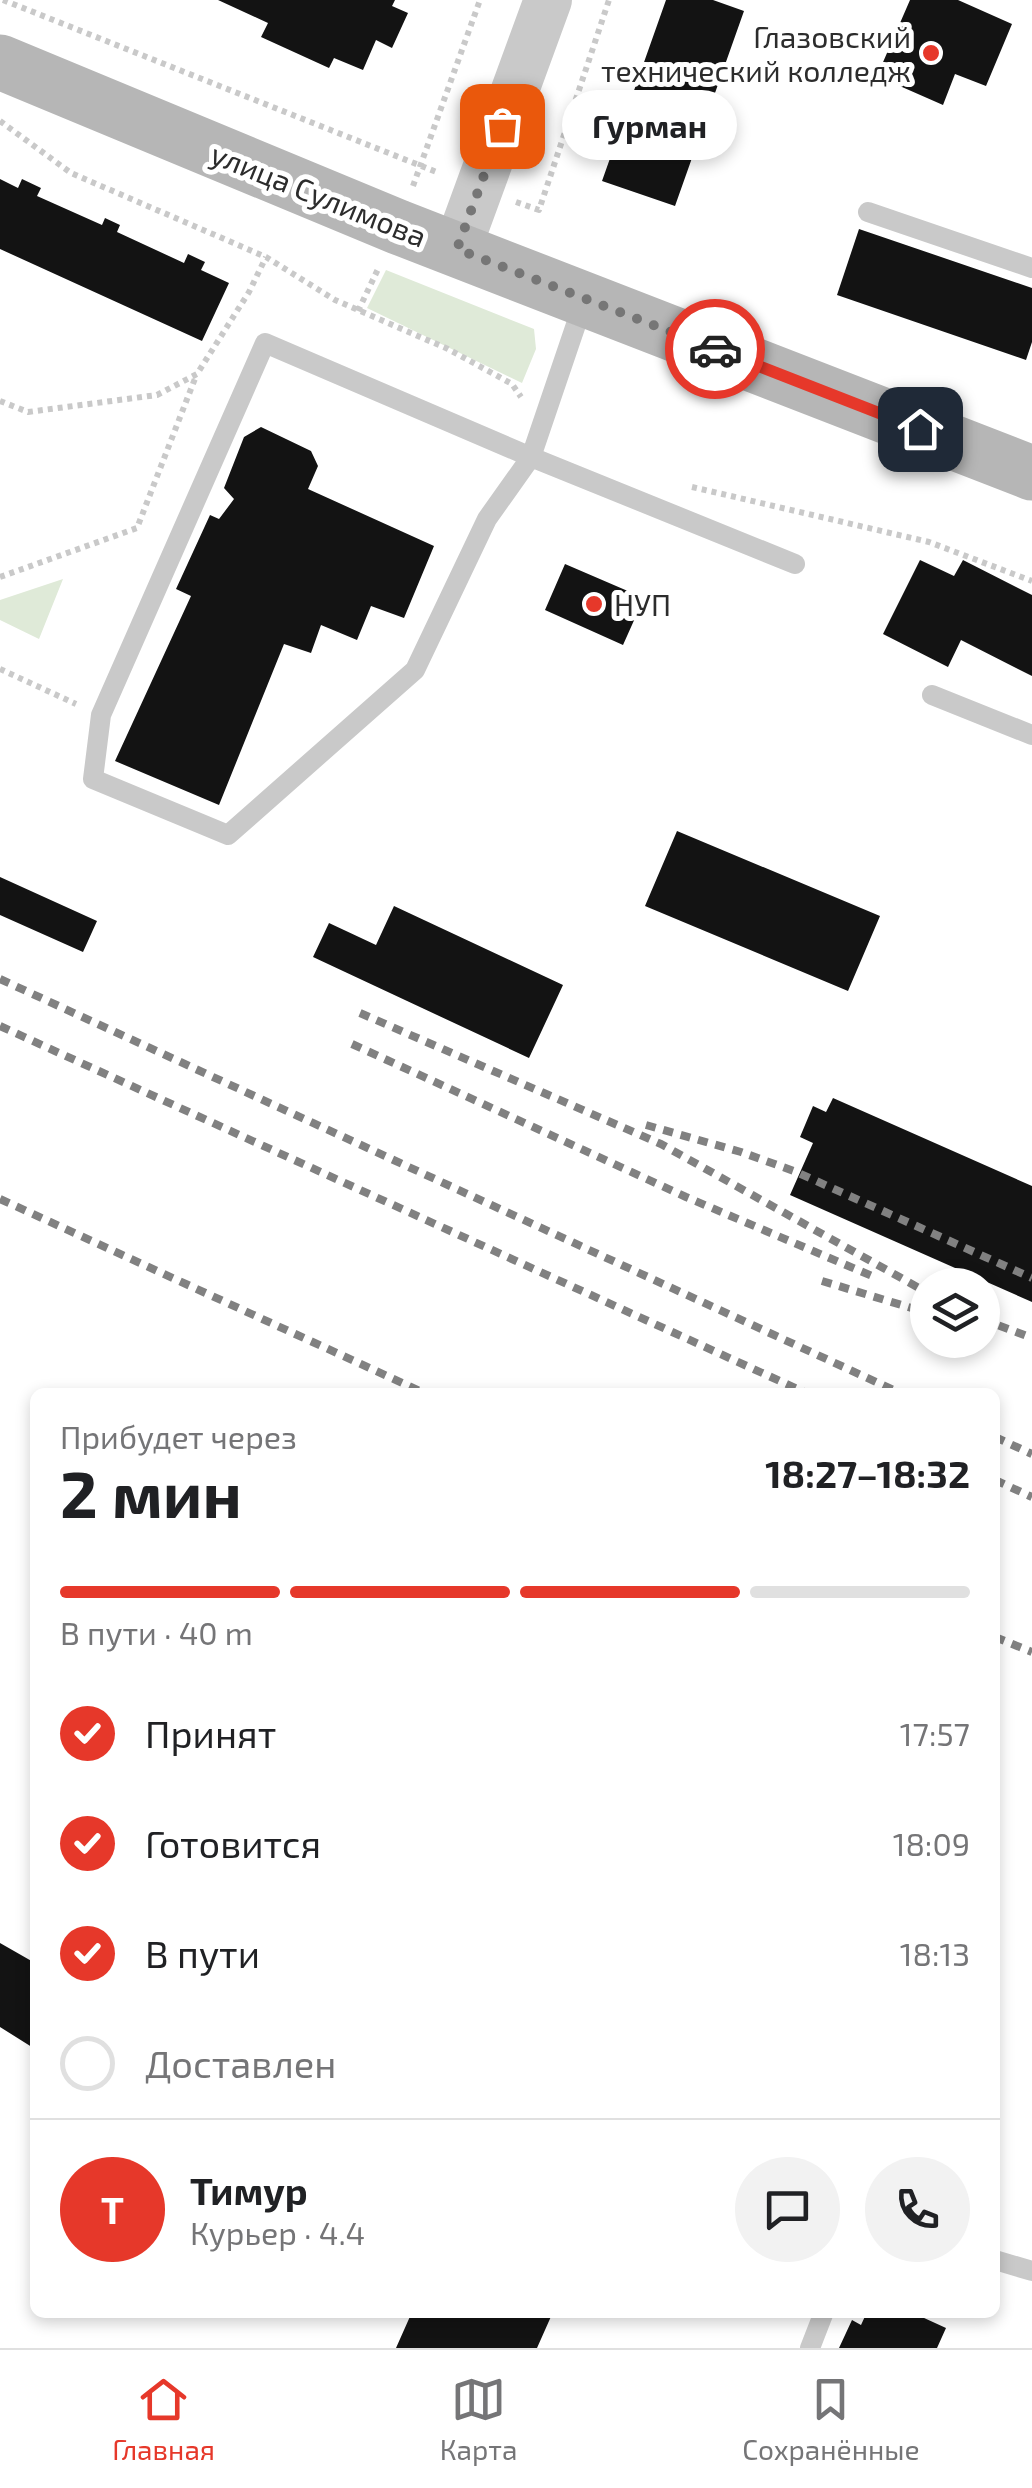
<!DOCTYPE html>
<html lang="ru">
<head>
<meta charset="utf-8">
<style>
	:root { --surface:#fff; --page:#f2f2f2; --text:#202124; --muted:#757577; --line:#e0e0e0; --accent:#e6382a }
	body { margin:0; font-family:"Exo 2",sans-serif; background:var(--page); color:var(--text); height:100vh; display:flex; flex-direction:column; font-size:38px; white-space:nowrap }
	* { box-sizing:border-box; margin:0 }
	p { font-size:32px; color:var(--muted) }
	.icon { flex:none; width:55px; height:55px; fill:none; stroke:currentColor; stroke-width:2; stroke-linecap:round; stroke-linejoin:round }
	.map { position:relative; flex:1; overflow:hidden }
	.sheet { position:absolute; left:30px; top:1388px; width:970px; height:930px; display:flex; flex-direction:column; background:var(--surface); border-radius:15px; box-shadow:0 5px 15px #0003 }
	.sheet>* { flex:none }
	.controls { position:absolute; left:910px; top:1268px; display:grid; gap:20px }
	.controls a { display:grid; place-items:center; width:90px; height:90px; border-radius:50%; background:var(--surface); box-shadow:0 5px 15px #0003; font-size:50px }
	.pin { position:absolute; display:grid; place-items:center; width:85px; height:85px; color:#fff; margin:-42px; border-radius:20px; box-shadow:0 5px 15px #0006 }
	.courier { position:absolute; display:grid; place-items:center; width:100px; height:100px; margin:-50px; border:8px solid #e6382a; border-radius:50%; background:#fff; color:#222; box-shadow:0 2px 12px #0007 }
	.bubble { position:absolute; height:70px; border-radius:35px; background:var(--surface); box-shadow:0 5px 15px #0003; font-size:32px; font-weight:700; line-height:70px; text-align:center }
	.overview em { font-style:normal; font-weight:700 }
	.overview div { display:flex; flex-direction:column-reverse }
	.overview { display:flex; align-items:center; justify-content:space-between; height:170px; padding:0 30px }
	h1 { font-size:65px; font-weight:700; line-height:75px }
	.bar { display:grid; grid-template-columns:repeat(4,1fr); gap:15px 10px; align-content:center; height:120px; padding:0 30px }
	.bar i { height:12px; border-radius:8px; background:var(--line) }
	.bar .active { background:var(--accent) }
	.bar p { grid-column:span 4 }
	.line { display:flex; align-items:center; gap:25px; padding:0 30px; border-top:2px solid var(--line) }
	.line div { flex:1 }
	.round { display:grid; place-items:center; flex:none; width:105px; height:105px; border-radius:52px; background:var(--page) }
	ol { padding:0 30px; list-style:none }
	li { display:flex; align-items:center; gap:30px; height:110px }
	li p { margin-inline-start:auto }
	li .icon { padding:10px; border-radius:50%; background:var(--accent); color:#fff; stroke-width:4 }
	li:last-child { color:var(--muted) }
	li i { width:55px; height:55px; border:5px solid var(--line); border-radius:50% }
	.dock { display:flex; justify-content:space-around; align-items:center; height:140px; border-top:2px solid var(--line); background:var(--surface); font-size:28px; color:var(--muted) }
	.dock a { display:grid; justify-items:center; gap:5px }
	.dock .active { color:var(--accent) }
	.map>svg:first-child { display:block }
</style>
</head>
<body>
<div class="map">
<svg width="1032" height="2348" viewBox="0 0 1032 2348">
	<rect width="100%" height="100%" fill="#fff"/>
	<path fill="#dfead8" d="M386,270l148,59 2,20 -14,34 -155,-75z
		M63,579l-24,60 -39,-19v-20z"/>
	<path fill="#131313" d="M218,0h177l-3,6 16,7 -16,35 -16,-8 -13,30 -29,-12 -5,10 -68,-31 7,-14z
		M666,0h47l31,11 -69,195 -73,-25z
		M910,0h48l54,24 -26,62 -31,-12 -12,31 -66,-29z
		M0,179l18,9 4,-9 19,9 -4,8 65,29 3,-7 15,7 -3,7 67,31 4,-9 17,8 -4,8 28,13 -27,58 -202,-92z
		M859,229l173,59v54l-6,18 -189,-65z
		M261,427l50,24 7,15 -10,23 126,57 -30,72 -33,-12 -14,34 -36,-15 -10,28 -27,-9 -65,161 -104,-44 76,-165 -15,-7 34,-74 9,4 15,-20 -10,-11 20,-51z
		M920,560l34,16 9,-16 69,35v81l-71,-36 -13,27 -65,-33z
		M565,564l79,34 -21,47 -78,-35z
		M677,831l203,85 -32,75 -203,-85z
		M0,877l97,44 -14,31 -83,-37z
		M394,906l169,79 -34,73 -216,-101 16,-34 47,22z
		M833,1098l199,88v116l-242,-107 23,-52 -13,-6 13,-31 13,6z
		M0,1943l35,20v86l-35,-22z
		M412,2312h141l-16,36h-141z
		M867,2312h44l35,16 -9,20h-98l13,-28 9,5z"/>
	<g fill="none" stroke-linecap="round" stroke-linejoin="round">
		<path stroke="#c9c9c9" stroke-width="6" stroke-dasharray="5 5" stroke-linecap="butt" d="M3,0l436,173
			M0,121l71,52 195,84 69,43 113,49 64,35 9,13
			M413,186l67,-186
			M516,202l23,8 70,-210
			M358,311l21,-44
			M0,401l28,11 129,-17 40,-21 52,-82 17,-35
			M692,487l237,55 103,39
			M0,577l137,-49 59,-152
			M0,669l76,35"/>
		<path stroke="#c9c9c9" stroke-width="20" d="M868,212l164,56
			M584,301l-53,156 -44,62 -72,151 -187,165 -135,-56 8,-64 164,-372 266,114 264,107
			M932,695l100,40
			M995,2260l37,11
			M810,2348l14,-36"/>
		<path stroke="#c9c9c9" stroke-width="48" d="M457,249l91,-249"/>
		<path stroke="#b6b6b6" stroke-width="55" d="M0,62l398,165 634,246"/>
		<path stroke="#818181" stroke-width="8" stroke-dasharray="10 8" stroke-linecap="butt" d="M0,979l898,413
			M360,1013l301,131 267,149
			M0,1026l804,366
			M352,1044l334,153 186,79
			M646,1125l95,27 53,19 238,107
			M0,1199l422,193
			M822,1281l106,32
			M982,1319l50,19
			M995,1437l37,17
			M995,1480l37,17
			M995,1637l37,15"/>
	</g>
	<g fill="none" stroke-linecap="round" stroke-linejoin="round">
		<path stroke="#767676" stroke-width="10" stroke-dasharray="0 18" d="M502,126l-45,123 258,100"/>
		<path stroke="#e6382a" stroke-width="12" d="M715,349l205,80"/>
	</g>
	<g fill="#e6382a" stroke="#fff" stroke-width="4">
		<circle cx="931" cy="53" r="10"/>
		<circle cx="594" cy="604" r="10"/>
	</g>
	<g text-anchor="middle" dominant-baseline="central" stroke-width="10" stroke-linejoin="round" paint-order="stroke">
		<g font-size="30" fill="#2c2c2c" stroke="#fff" text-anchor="end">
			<text x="911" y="36">Глазовский<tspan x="911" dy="34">технический колледж</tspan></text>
			<text x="614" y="604" text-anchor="start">НУП</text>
		</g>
		<g font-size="30" fill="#2c2c2c" stroke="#fff">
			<text transform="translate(319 194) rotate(22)">улица Сулимова</text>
		</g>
	</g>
</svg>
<div class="controls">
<a><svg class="icon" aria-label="layers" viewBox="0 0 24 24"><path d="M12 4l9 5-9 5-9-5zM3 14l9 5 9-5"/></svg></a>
</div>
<div class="pin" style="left:502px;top:126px;background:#ea580c"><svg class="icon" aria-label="bag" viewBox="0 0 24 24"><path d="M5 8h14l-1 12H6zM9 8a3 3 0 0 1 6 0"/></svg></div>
<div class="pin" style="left:920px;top:429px;background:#1f2937"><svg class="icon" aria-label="home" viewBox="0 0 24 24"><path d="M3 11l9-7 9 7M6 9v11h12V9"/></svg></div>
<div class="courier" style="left:715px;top:349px"><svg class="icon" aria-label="car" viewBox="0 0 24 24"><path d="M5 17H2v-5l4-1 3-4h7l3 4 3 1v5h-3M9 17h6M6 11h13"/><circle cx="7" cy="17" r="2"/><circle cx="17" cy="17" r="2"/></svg></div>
<div class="bubble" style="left:562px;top:90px;width:175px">Гурман</div>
<section class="sheet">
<div class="overview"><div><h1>2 мин</h1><p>Прибудет через</p></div><em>18:27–18:32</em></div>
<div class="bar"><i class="active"></i><i class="active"></i><i class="active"></i><i></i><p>В пути · 40 m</p></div>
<ol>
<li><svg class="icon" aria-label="check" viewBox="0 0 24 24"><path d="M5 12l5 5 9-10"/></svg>Принят<p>17:57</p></li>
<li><svg class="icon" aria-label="check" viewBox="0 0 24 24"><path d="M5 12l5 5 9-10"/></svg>Готовится<p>18:09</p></li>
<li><svg class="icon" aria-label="check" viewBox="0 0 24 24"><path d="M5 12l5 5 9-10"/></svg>В пути<p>18:13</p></li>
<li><i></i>Доставлен</li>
</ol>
<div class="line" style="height:180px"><b class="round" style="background:var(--accent);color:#fff">Т</b><div><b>Тимур</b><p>Курьер · 4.4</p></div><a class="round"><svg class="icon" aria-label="chat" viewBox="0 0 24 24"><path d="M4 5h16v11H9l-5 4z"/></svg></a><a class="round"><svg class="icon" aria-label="phone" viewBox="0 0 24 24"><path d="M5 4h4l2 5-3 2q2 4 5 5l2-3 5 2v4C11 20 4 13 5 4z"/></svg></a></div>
</section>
</div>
<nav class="dock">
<a class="active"><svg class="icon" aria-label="home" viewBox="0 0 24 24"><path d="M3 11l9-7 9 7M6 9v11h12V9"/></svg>Главная</a>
<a><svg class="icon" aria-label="map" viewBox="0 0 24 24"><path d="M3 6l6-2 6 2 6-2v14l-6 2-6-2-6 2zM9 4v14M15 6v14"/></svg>Карта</a>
<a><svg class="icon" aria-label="saved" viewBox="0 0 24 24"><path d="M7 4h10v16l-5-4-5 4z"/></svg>Сохранённые</a>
</nav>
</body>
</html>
